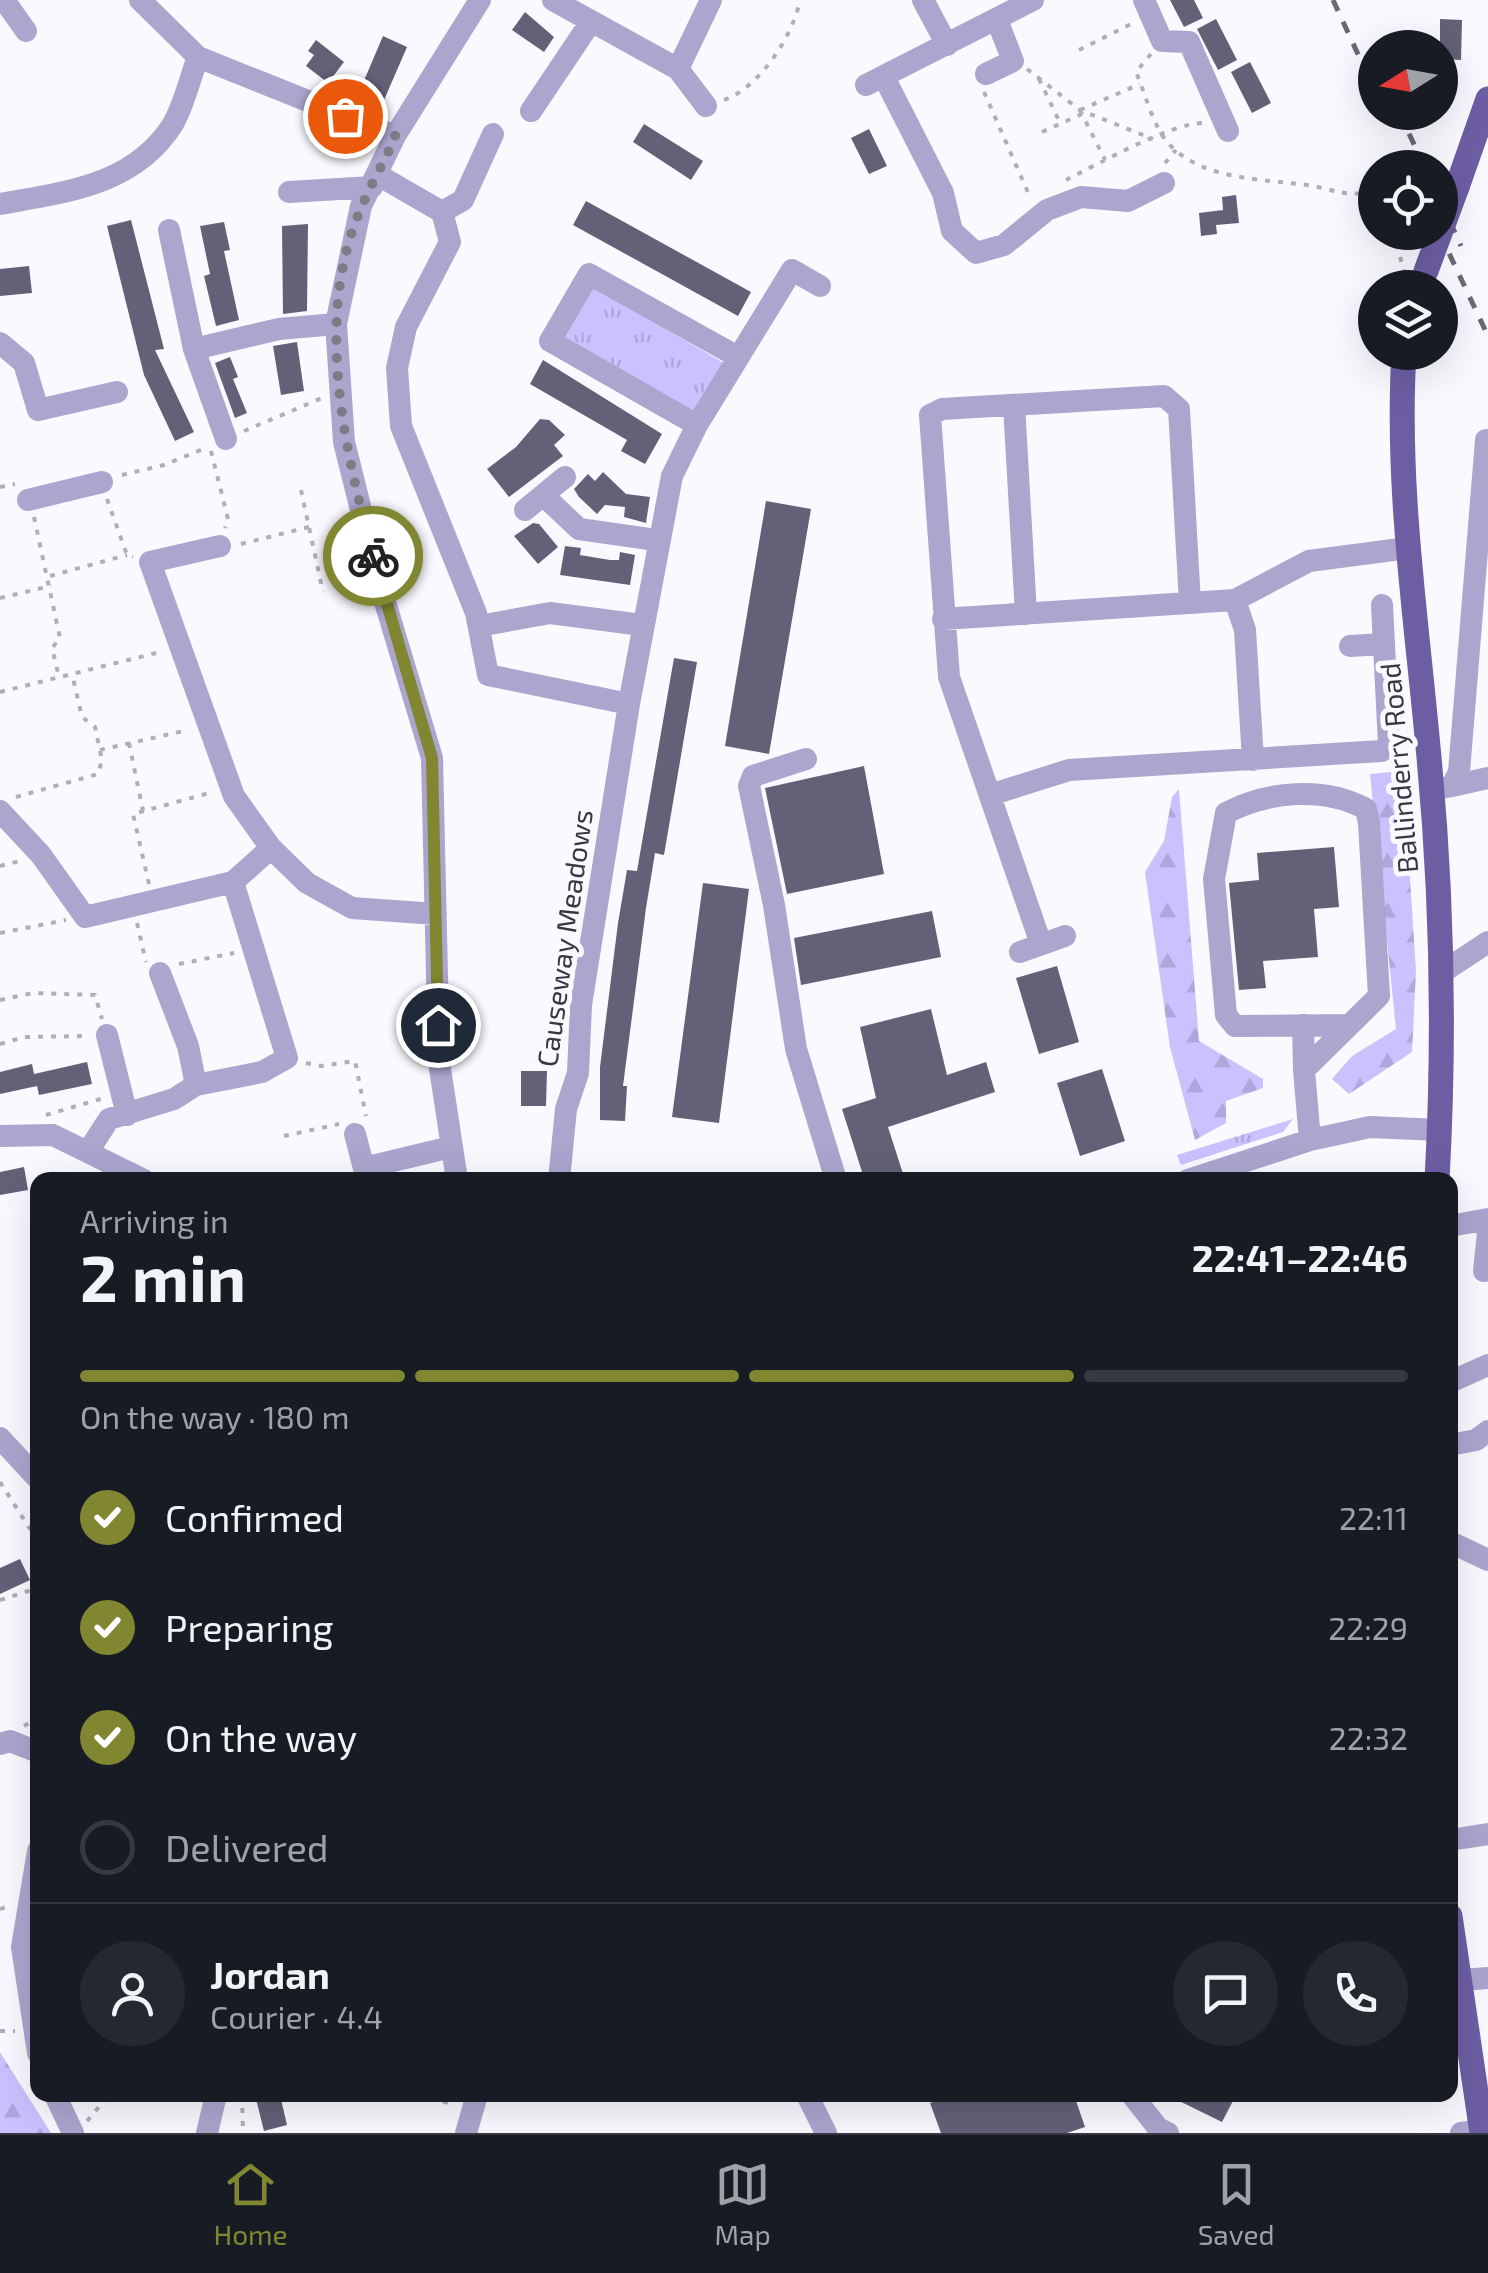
<!DOCTYPE html>
<html lang="en">
<head>
<meta charset="utf-8">
<style>
	:root { --surface:#171b24; --page:#242831; --text:#f1f3f6; --muted:#9ea1a6; --line:#363941; --accent:#818631 }
	body { margin:0; font-family:"Exo 2",sans-serif; background:var(--page); color:var(--text); height:100vh; display:flex; flex-direction:column; font-size:38px; white-space:nowrap }
	* { box-sizing:border-box; margin:0 }
	p { font-size:32px; color:var(--muted) }
	.icon { flex:none; width:55px; height:55px; fill:none; stroke:currentColor; stroke-width:2; stroke-linecap:round; stroke-linejoin:round }
	.map { position:relative; flex:1; overflow:hidden }
	.details { position:absolute; left:30px; top:1172px; width:1428px; height:930px; display:flex; flex-direction:column; background:var(--surface); border-radius:20px; box-shadow:0 10px 40px #0002 }
	.details>* { flex:none }
	.needle { width:65px; rotate:259deg }
	.controls { position:absolute; left:1358px; top:30px; display:grid; gap:20px }
	.controls a { display:grid; place-items:center; width:100px; height:100px; border-radius:50%; background:var(--surface); box-shadow:0 10px 40px #0002; font-size:50px }
	.pin { position:absolute; display:grid; place-items:center; width:85px; height:85px; color:#fff; margin:-42px; border:5px solid #fff; border-radius:50%; box-shadow:0 2px 10px #0007 }
	.courier { position:absolute; display:grid; place-items:center; width:100px; height:100px; margin:-50px; border:8px solid #818631; border-radius:50%; background:#fff; color:#222; box-shadow:0 2px 12px #0007 }
	.head em { font-style:normal; font-weight:700 }
	.head div { display:flex; flex-direction:column-reverse }
	.head { display:flex; align-items:center; justify-content:space-between; height:170px; padding:0 50px }
	h1 { font-size:65px; font-weight:700; line-height:75px }
	.bar { display:grid; grid-template-columns:repeat(4,1fr); gap:15px 10px; align-content:center; height:120px; padding:0 50px }
	.bar i { height:12px; border-radius:8px; background:var(--line) }
	.bar .current { background:var(--accent) }
	.bar p { grid-column:span 4 }
	.line { display:flex; align-items:center; gap:25px; padding:0 50px; border-top:2px solid var(--line) }
	.line div { flex:1 }
	.round { display:grid; place-items:center; flex:none; width:105px; height:105px; border-radius:52px; background:var(--page) }
	ol { padding:0 50px; list-style:none }
	li { display:flex; align-items:center; gap:30px; height:110px }
	li p { margin-inline-start:auto }
	li .icon { padding:10px; border-radius:50%; background:var(--accent); color:#fff; stroke-width:4 }
	li:last-child { color:var(--muted) }
	li i { width:55px; height:55px; border:5px solid var(--line); border-radius:50% }
	.dock { display:flex; justify-content:space-around; align-items:center; height:140px; border-top:2px solid var(--line); background:var(--surface); font-size:28px; color:var(--muted) }
	.dock a { display:grid; justify-items:center; gap:5px }
	.dock .current { color:var(--accent) }
	.map>svg:first-child { display:block }
</style>
</head>
<body>
<div class="map">
<svg width="1488" height="2133" viewBox="0 0 1488 2133">
	<defs>
		<pattern id="grass-tufts" width="24" height="20" patternUnits="userSpaceOnUse" patternTransform="scale(2.5)"><rect width="24" height="20" fill="#ccc1ff"/><path d="M3 7l-1-3M5 7V3M7 7l1-3M15 17l-1-3M17 17v-4M19 17l1-3" fill="none" stroke="#b0a6dc"/></pattern>
		<pattern id="forest-firs" width="22" height="20" patternUnits="userSpaceOnUse" patternTransform="scale(2.5)"><rect width="22" height="20" fill="#ccc1ff"/><path d="M5 1l3.5 6h-7zM16 11l3.5 6h-7z" fill="#b0a6dc"/></pattern>
	</defs>
	<rect width="100%" height="100%" fill="#faf9ff"/>
	<path fill="url(#grass-tufts)" d="M592,286l132,77 -29,50 -132,-77z
		M1293,1119l-10,13 -102,33 -4,-10z"/>
	<path fill="url(#forest-firs)" d="M1403,771l13,200 -4,81 -63,42 -17,-15 20,-23 44,-27 -26,-255z
		M1179,789l20,252 64,38v9l-37,13v22l-31,17 -25,-93 -25,-175 19,-31 8,-44z
		M0,2052l51,81h-51z"/>
	<path fill="#636078" d="M1170,0h24l9,18 -19,9z
		M525,12l29,25 -10,15 -32,-22z
		M1216,19l21,41 -19,10 -21,-41z
		M1440,19l22,1 -1,40 -21,-1z
		M383,36l24,11 -26,60 -7,-3 -3,6 -17,-6z
		M316,40l28,22 -16,21 -22,-17 8,-11 -6,-4z
		M1250,62l21,41 -19,10 -21,-41z
		M644,124l59,37 -12,19 -58,-38z
		M869,129l18,37 -18,8 -18,-36z
		M1236,195l3,28 -23,2 1,9 -16,2 -2,-23 24,-3 -1,-13z
		M586,201l165,91 -13,24 -165,-91z
		M131,220l33,129 -9,1 39,82 -19,9 -31,-66 -37,-149z
		M224,222l6,28 -6,1 15,69 -23,6 -12,-50 6,-2 -10,-48z
		M308,224l-1,87 -24,3 -1,-88z
		M29,266l3,27 -32,3v-27z
		M297,342l7,49 -23,4 -8,-49z
		M230,357l8,20 -5,2 14,34 -12,5 -20,-55z
		M543,360l119,74 -17,30 -24,-13 6,-11 -97,-56z
		M540,419l9,1 16,15 -11,10 9,11 -54,41 -22,-28 29,-22z
		M603,472l23,22 24,3 -4,26 -22,-6 1,-10 -20,-2 -8,9 -18,-17 -5,-8 14,-15 7,7z
		M766,501l45,8 -42,245 -44,-8z
		M533,523l6,1 19,23 -20,17 -24,-28z
		M565,546l16,2 -1,7 30,5h9l1,-8 15,3 -5,30 -70,-10z
		M674,658l23,4 -33,193 -9,-2 -9,55 -23,178h4l-2,35 -25,-1v-53l18,-144 9,-53 10,1z
		M864,766l20,108 -97,20 -22,-106z
		M1334,847l5,60 -25,2 4,48 -55,4 3,27 -27,2 -10,-107 30,-3 -2,-27z
		M703,883l46,6 -30,234 -47,-6z
		M932,911l9,46 -140,28 -7,-47z
		M1057,966l22,76 -40,12 -23,-76z
		M931,1009l16,66 39,-13 9,30 -107,35 17,53 -41,-2 -22,-69 34,-11 -16,-71z
		M87,1062l5,22 -53,11 -2,-9 -37,8v-22l32,-8 2,10z
		M1102,1069l23,72 -45,15 -23,-73z
		M521,1071h26l-1,35h-25z
		M24,1167l4,23 -28,5v-23z
		M20,1559l10,21 -30,14v-26z
		M280,2095l7,30 -23,6 -8,-32z
		M954,2095h120l11,32 -18,6h-126l-11,-30z
		M1167,2095h69l-14,27z"/>
	<g fill="none" stroke-linecap="round" stroke-linejoin="round">
		<path stroke="#b0aeb6" stroke-width="4" stroke-dasharray="5 8" stroke-linecap="butt" d="M1079,50l54,-27
			M1151,54l-15,18c9,21 17,54 32,71 33,37 94,36 139,42 27,4 41,14 68,5
			M1027,69l53,41 73,29
			M1039,79l21,44
			M984,92l46,105
			M724,100c35,-12 69,-64 76,-100
			M1080,110l60,-26
			M1080,110l25,50
			M1042,132l40,-18
			M1165,163l11,-13
			M1066,180c30,-15 107,-58 138,-57
			M1393,232l11,39
			M244,431l78,-33
			M211,451l17,68 -3,9
			M122,475l42,-10 44,-18
			M0,487l15,-3
			M301,490l22,102
			M107,499l20,56 6,2
			M34,517l26,121 -8,10 7,29
			M241,544l68,-17
			M50,576l77,-21
			M0,598l51,-12
			M0,692l160,-40
			M129,743l14,68
			M100,750l88,-20
			M16,797l82,-23 4,-14 -7,-33 -13,-10 -10,-43
			M0,866l20,-5
			M149,884l-16,-70 80,-22
			M137,923l9,39
			M0,933l66,-13
			M179,964l55,-11
			M0,1000l33,-7 62,2 7,24
			M0,1044l24,-7 65,-1
			M306,1063l16,3 33,-5 11,55
			M46,1115l58,-17
			M284,1136l55,-12
			M0,1482l32,50 6,18
			M0,1600l38,-12
			M24,1726l14,-8
			M0,1909l12,-4
			M0,2031h15
			M242,2095l1,38
			M418,2095l34,9
			M87,2121l22,-26"/>
		<path stroke="#aca5ce" stroke-width="22" d="M4,0l22,31
			M140,0l58,57 197,79
			M553,0l125,69 28,37
			M923,0l24,45
			M1144,0l18,41 27,1 39,89
			M678,69l33,-69
			M986,74l27,-13 -16,-41
			M884,77l59,116 9,38 24,22 28,-8 43,-35 34,-13 47,4 36,-18
			M866,85l167,-85
			M531,111l59,-88
			M378,175l64,37 8,30 -44,85 -9,41 4,58 75,187 12,62 141,29
			M289,192l83,-5
			M0,204c65,-12 134,-18 173,-80 11,-19 17,-46 25,-67
			M442,212l21,-12 30,-66
			M169,230l25,119 32,90
			M0,343l24,20 14,47 79,-18
			M194,349l85,-20 57,-5
			M1014,405l12,209
			M697,425l-147,-84 39,-67 149,83
			M544,496l35,33 77,11
			M28,500l74,-18
			M525,510l40,-33
			M220,546l-70,16 84,234 37,52 36,35 45,25 84,6
			M1235,600l10,30 8,130
			M943,619l292,-19 74,-39 99,-13
			M479,626l71,-13 92,12
			M1350,646l34,-2
			M806,759l-53,17 -4,10 25,119 22,144 40,131
			M1452,786l36,-8
			M1431,790l21,-4 7,-14 27,-332
			M990,795l79,-25 313,-19 7,-6 -7,-140
			M0,811l41,44 44,62 148,-35 38,-34
			M1041,944l-92,-267 -19,-262 12,-6 222,-13 15,13 11,194
			M1020,952l45,-16
			M160,973l28,73 8,39
			M1441,973l47,-31
			M1303,1025l1,45 75,-74 -10,-173 -3,-14c-42,-23 -98,-18 -140,4l-12,66 12,136 9,11 114,-1
			M107,1035l20,80
			M1304,1070l6,70
			M355,1134l12,46
			M0,1136l53,-1 91,45
			M89,1150l20,-31 65,-20 22,-14 66,-13 25,-14 -54,-176
			M364,1168l87,-21
			M457,1180l-18,-118 -7,-304 -53,-176 -35,-140 -8,-118 25,-118 34,-70 85,-136
			M559,1180l7,-71 12,-36 3,-68 48,-301 43,-228 25,-51 95,-155 28,16
			M1188,1180l122,-40 60,-13 70,3
			M1450,1226l38,-7
			M1484,1271l4,-38
			M1450,1382l38,-17
			M0,1438l38,41
			M1450,1445l26,-5 12,-9
			M1450,1542l38,18
			M0,1744l10,-3 28,11
			M1450,1840l38,-6
			M38,1851l-16,96 16,106
			M1461,1980l27,-2
			M55,2095l18,38
			M807,2095l19,38
			M1132,2095l26,33 10,5
			M207,2133l9,-38
			M466,2133l11,-38
			M1461,2133l21,-3"/>
		<path stroke="#6d5ea4" stroke-width="25" d="M1457,187l31,-88
			M1404,352c-8,133 12,263 24,395 14,143 17,289 9,433
			M1450,1916l32,217"/>
		<path stroke="#6b6a73" stroke-width="5" stroke-dasharray="12 12" stroke-linecap="butt" d="M1333,0l42,91
			M1399,112l26,56
			M1440,200l21,46
			M1439,232l49,104"/>
		<path stroke="#6d5ea4" stroke-width="25" d="M1426,271l31,-84"/>
	</g>
	<g fill="none" stroke-linecap="round" stroke-linejoin="round">
		<path stroke="#7d7b84" stroke-width="10" stroke-dasharray="0 18" d="M345,116l51,20c-11,24 -24,46 -34,70 -49,110 -18,239 11,350"/>
		<path stroke="#818631" stroke-width="12" d="M373,556l59,202 6,267"/>
	</g>
	<g text-anchor="middle" dominant-baseline="central" stroke-width="10" stroke-linejoin="round" paint-order="stroke">
		<g font-size="28" fill="#393742" stroke="#faf9ff">
			<text transform="translate(1398 768) rotate(-95)">Ballinderry Road</text>
			<text transform="translate(564 938) rotate(-82)">Causeway Meadows</text>
		</g>
	</g>
</svg>
<div class="controls">
<a><svg class="needle" viewBox="-14 -14 28 28"><path d="M0-13l5 13h-10z" fill="#e53935"/><path d="M0 13l5-13h-10z" fill="#9ea1a6"/></svg></a>
<a><svg class="icon" aria-label="locate" viewBox="0 0 24 24"><circle cx="12" cy="12" r="6"/><path d="M12 2v4M12 18v4M2 12h4M18 12h4"/></svg></a>
<a><svg class="icon" aria-label="layers" viewBox="0 0 24 24"><path d="M12 4l9 5-9 5-9-5zM3 14l9 5 9-5"/></svg></a>
</div>
<div class="pin" style="left:345px;top:116px;background:#ea580c"><svg class="icon" aria-label="bag" viewBox="0 0 24 24"><path d="M5 8h14l-1 12H6zM9 8a3 3 0 0 1 6 0"/></svg></div>
<div class="pin" style="left:438px;top:1025px;background:#1f2937"><svg class="icon" aria-label="home" viewBox="0 0 24 24"><path d="M3 11l9-7 9 7M6 9v11h12V9"/></svg></div>
<div class="courier" style="left:373px;top:556px"><svg class="icon" aria-label="bike" viewBox="0 0 24 24"><circle cx="6" cy="16" r="4"/><circle cx="18" cy="16" r="4"/><path d="M6 16l4-8h5l3 8M10 8l3 8H6M13 5h3"/></svg></div>
<section class="details">
<div class="head"><div><h1>2 min</h1><p>Arriving in</p></div><em>22:41–22:46</em></div>
<div class="bar"><i class="current"></i><i class="current"></i><i class="current"></i><i></i><p>On the way · 180 m</p></div>
<ol>
<li><svg class="icon" aria-label="check" viewBox="0 0 24 24"><path d="M5 12l5 5 9-10"/></svg>Confirmed<p>22:11</p></li>
<li><svg class="icon" aria-label="check" viewBox="0 0 24 24"><path d="M5 12l5 5 9-10"/></svg>Preparing<p>22:29</p></li>
<li><svg class="icon" aria-label="check" viewBox="0 0 24 24"><path d="M5 12l5 5 9-10"/></svg>On the way<p>22:32</p></li>
<li><i></i>Delivered</li>
</ol>
<div class="line" style="height:180px"><a class="round"><svg class="icon" aria-label="person" viewBox="0 0 24 24"><circle cx="12" cy="8" r="4"/><path d="M4 21q1-7 8-7t8 7"/></svg></a><div><b>Jordan</b><p>Courier · 4.4</p></div><a class="round"><svg class="icon" aria-label="chat" viewBox="0 0 24 24"><path d="M4 5h16v11H9l-5 4z"/></svg></a><a class="round"><svg class="icon" aria-label="phone" viewBox="0 0 24 24"><path d="M5 4h4l2 5-3 2q2 4 5 5l2-3 5 2v4C11 20 4 13 5 4z"/></svg></a></div>
</section>
</div>
<nav class="dock">
<a class="current"><svg class="icon" aria-label="home" viewBox="0 0 24 24"><path d="M3 11l9-7 9 7M6 9v11h12V9"/></svg>Home</a>
<a><svg class="icon" aria-label="map" viewBox="0 0 24 24"><path d="M3 6l6-2 6 2 6-2v14l-6 2-6-2-6 2zM9 4v14M15 6v14"/></svg>Map</a>
<a><svg class="icon" aria-label="saved" viewBox="0 0 24 24"><path d="M7 4h10v16l-5-4-5 4z"/></svg>Saved</a>
</nav>
</body>
</html>
